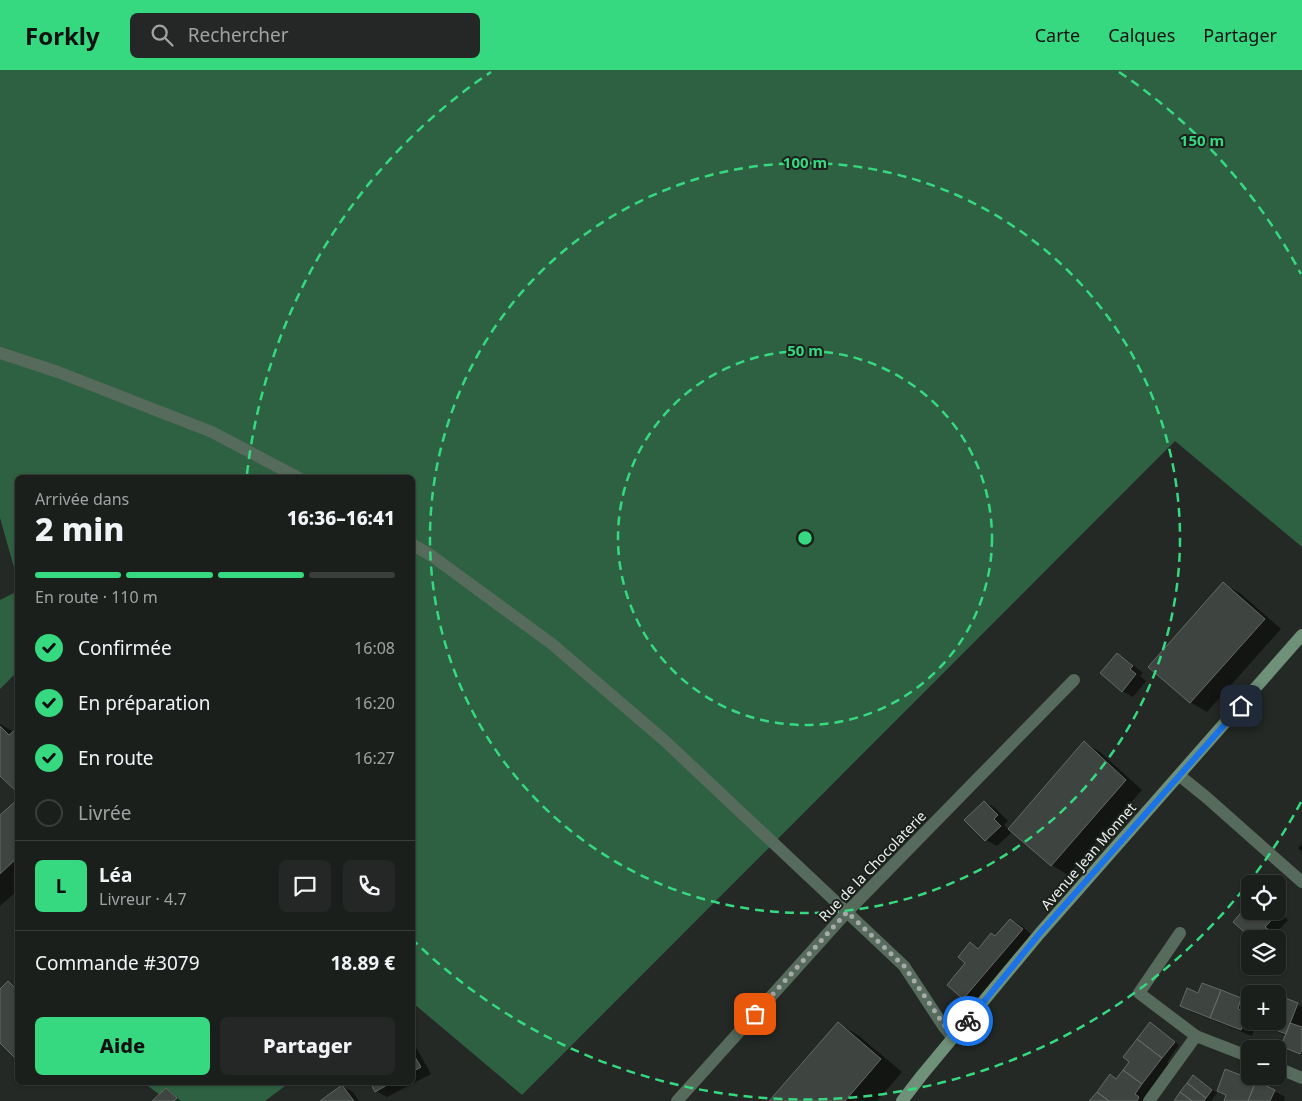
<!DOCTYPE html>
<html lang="fr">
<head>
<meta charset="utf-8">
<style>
	:root { --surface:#1b1f1c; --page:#242725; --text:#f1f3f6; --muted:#a0a2a3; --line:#393d3b; --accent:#36d880 }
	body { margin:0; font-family:"Noto Sans",sans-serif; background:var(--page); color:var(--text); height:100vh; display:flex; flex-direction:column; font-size:19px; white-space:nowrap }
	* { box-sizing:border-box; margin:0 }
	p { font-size:16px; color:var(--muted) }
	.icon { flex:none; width:28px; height:28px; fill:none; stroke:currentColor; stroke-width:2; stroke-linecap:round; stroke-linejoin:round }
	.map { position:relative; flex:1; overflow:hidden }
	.panel { position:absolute; left:15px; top:405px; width:400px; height:610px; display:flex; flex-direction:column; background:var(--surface); border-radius:8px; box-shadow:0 1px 4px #0004,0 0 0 1px var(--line) }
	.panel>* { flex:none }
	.tools { position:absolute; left:1241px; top:805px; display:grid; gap:10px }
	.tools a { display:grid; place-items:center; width:45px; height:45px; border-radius:8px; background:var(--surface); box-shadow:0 1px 4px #0004,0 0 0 1px var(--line); font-size:25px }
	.pin { position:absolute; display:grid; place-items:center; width:42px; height:42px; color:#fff; margin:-21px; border-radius:10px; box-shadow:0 2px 8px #0006 }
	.courier { position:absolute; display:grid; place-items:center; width:50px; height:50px; margin:-25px; border:4px solid #1a73e8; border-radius:50%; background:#fff; color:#222; box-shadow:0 1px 6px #0007 }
	.overview em { font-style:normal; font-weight:800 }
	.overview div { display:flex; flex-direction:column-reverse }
	.overview { display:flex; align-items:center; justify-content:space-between; height:85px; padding:0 20px }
	h1 { font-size:32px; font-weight:800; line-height:38px }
	.bar { display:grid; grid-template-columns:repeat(4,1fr); gap:8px 5px; align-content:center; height:60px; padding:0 20px }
	.bar i { height:6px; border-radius:4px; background:var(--line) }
	.bar .active { background:var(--accent) }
	.bar p { grid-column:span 4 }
	.line { display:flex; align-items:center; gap:12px; padding:0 20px; border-top:1px solid var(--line) }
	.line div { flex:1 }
	.round { display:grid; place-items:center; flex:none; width:52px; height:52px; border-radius:8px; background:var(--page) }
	ol { padding:0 20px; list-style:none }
	li { display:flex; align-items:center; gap:15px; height:55px }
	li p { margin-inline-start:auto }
	li .icon { padding:5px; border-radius:50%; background:var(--accent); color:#111; stroke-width:4 }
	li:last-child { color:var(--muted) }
	li i { width:28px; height:28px; border:2px solid var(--line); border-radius:50% }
	.action { display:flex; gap:10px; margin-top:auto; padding:10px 20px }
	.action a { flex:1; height:58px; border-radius:8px; background:var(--accent); color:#111; font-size:20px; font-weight:800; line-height:58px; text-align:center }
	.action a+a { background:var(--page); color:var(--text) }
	header { display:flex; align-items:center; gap:30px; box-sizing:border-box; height:70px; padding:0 25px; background:var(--accent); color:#111 }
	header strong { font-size:24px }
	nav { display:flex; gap:28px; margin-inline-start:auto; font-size:18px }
	.search { width:350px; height:45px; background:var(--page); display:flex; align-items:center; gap:12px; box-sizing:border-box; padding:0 18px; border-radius:8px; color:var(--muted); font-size:19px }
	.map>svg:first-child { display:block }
</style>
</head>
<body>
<header>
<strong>Forkly</strong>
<div class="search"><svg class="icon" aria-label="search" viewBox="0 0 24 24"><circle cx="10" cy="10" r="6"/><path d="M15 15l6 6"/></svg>Rechercher</div>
<nav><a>Carte</a><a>Calques</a><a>Partager</a></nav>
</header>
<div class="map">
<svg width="1302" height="1031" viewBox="0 0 1302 1031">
	<rect width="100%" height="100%" fill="#242925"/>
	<path fill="#2e6141" d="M0,0h1302v477l-127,-106 -653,654 -109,-92 -1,-525h-394l-1,100 -17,-60z
		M16,522l1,80 -17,17v-89z
		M144,1013h145l-24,18h-97z"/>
	<path fill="#0007" d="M1223,514l17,9 41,36 -74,83 -17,-10z
		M1118,585l10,6 15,12 -3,3 6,5 -13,16 -11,-6z
		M0,654l14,8 -14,42z
		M1084,672l16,10 42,38 -74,85 -16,-10 -39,-34 -16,15 -11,-6 -1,-38 10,6 13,13 -4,4 5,5z
		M18,731v89l-18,16v-89z
		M1302,773v9l-4,-4z
		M1250,834v7h28l10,9 -13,14 4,3 -2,2h-23l-19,-17z
		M1011,850l11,6 11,10 -58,68 -11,-6 -16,-14 19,-21 4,-19 8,5 17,-12z
		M1259,919l12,5h-14z
		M1198,925l43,4 9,6v16h28v-25l24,11v48l-20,-9 4,-10 -14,-7 -15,-6 -5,13 -60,-24 -11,-7z
		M838,953l21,13 43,36 -25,29h-107z
		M1155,957l24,18 -12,17 5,4 -27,35h-54l26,-21z
		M412,976l5,3 14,25 -44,23 -11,-6 -4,-9h40z
		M1194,1007l23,16 -6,8h-35z
		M342,1016l11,6 6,9h-37z
		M166,1019l5,3 10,9h-28z
		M1274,1021l11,6 -1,4h-59z"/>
	<path fill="#3e4440" stroke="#646a65" d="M1223,512l42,37 -75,84 -42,-36z
		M1117,583l16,13 -3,3 6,5 -14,18 -22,-19z
		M0,656l9,9 9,-8v66l-18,-17z
		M1084,671l42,39 -75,86 -43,-37z
		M18,729v58l-18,17v-59z
		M984,731l14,14 -4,4 7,7 -16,15 -21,-21z
		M1250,832v9h26l2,2 -13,14 4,3 -8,9h-9l-19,-17z
		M1010,849l13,10 -60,70 -16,-14 18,-22 -7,-6 12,-15 8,7 13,-16 4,3z
		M8,911l10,10v70l-18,-18v-54z
		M1202,913l19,7 -11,28 -30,-12 7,-18 11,5z
		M1221,920l20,8 -3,11 10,4 -7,17 -31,-12z
		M1278,925l20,8 -12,31 -21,-8 2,-5h11z
		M838,952l43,37 -36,42h-76z
		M1150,952l25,20 -13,16 -25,-19z
		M1290,953l12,4v23l-2,4 -19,-8z
		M1137,969l25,19 -20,26 -19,-14 6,-8 -6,-5z
		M412,982l9,15 -9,5z
		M1225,999l31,12 -8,20h-24l2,-6 -9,-4z
		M1123,1000l19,14 -7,10 4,3 -2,4h-28l-12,-9 13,-18 6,5z
		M1193,1005l19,15 -6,8 -19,-15z
		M1256,1011l19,9 -5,11h-22z
		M370,1012h22l-17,10z
		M1187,1013l19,15 -2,3h-12l-12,-9z
		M342,1015l12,16h-34z
		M166,1018l11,10 -3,3h-22z
		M1097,1022l12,9h-20z
		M1180,1022l12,9h-18z"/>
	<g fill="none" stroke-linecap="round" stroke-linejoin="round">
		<path stroke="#566b5c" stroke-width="12" d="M0,283l58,19 154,60 87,46
			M412,474l20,12 120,88 113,97 239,225 40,61 9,11
			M1180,863l-41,60 57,43
			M677,1031l170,-189 227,-232"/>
		<path stroke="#566b5c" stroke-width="12" d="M1180,706l26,21 96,85
			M1278,998l24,10
			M1149,1031l47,-65 54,21"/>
		<path stroke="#6f9179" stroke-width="12" d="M902,1031l20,-26 118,-142 262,-298"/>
	</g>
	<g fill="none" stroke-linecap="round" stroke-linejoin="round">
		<path stroke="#a7aba8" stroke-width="5" stroke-dasharray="0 9" d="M755,944l92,-102 57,54 49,72 15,-17"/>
		<path stroke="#1a73e8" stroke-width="6" d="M968,951l72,-88 201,-227"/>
	</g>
	<g fill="none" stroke="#36d880" stroke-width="2.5" stroke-dasharray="9 6">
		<circle cx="805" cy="468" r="187"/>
		<circle cx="805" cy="468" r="375"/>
		<path d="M1301 732A562 562 0 0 1 415 872M247 404A562 562 0 0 1 491 2M1119 2A562 562 0 0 1 1301 204"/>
	</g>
	<g text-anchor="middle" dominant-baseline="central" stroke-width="4" stroke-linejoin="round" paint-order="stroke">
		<g font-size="14" fill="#edf1ee" stroke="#1b201c">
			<text transform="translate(1088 786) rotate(-49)">Avenue Jean Monnet</text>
			<text transform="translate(872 796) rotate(-46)">Rue de la Chocolaterie</text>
		</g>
	</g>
	<circle cx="805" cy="468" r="8" fill="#36d880" stroke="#1b201c" stroke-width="2.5"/>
	<g font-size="15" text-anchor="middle" font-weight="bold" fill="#36d880" stroke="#1b201c" stroke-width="4" stroke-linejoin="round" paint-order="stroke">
		<text x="1202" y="76">150 m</text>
		<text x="805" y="98">100 m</text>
		<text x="805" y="286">50 m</text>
	</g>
</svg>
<div class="tools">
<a><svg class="icon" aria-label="locate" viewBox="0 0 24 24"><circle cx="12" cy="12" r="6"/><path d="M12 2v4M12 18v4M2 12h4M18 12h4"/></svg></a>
<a><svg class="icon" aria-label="layers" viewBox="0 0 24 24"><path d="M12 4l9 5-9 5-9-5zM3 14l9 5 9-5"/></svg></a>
<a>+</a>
<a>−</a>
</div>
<div class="pin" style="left:755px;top:944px;background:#ea580c"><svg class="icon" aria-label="bag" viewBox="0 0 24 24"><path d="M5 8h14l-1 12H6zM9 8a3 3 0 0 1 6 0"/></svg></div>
<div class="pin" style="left:1241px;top:636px;background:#1f2937"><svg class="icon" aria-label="home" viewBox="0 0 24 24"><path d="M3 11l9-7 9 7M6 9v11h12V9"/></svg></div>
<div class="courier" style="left:968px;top:951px"><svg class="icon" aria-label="bike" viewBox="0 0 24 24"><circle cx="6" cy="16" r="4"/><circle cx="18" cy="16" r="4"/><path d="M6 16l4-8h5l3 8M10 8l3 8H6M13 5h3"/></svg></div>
<section class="panel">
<div class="overview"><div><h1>2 min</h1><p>Arrivée dans</p></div><em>16:36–16:41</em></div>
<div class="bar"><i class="active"></i><i class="active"></i><i class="active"></i><i></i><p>En route · 110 m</p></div>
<ol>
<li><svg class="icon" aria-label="check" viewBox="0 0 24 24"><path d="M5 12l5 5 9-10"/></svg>Confirmée<p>16:08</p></li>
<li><svg class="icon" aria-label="check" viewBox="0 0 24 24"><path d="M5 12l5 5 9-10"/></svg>En préparation<p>16:20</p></li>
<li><svg class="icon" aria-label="check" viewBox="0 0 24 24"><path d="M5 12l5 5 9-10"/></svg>En route<p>16:27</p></li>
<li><i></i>Livrée</li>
</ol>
<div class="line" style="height:90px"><b class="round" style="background:var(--accent);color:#111">L</b><div><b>Léa</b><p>Livreur · 4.7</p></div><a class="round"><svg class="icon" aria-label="chat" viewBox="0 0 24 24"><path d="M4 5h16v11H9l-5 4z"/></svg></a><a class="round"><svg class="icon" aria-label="phone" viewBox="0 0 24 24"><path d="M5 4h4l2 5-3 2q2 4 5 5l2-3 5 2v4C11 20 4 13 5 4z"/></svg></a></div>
<div class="line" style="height:65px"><div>Commande #3079</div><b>18.89 €</b></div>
<div class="action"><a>Aide</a><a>Partager</a></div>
</section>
</div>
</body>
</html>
